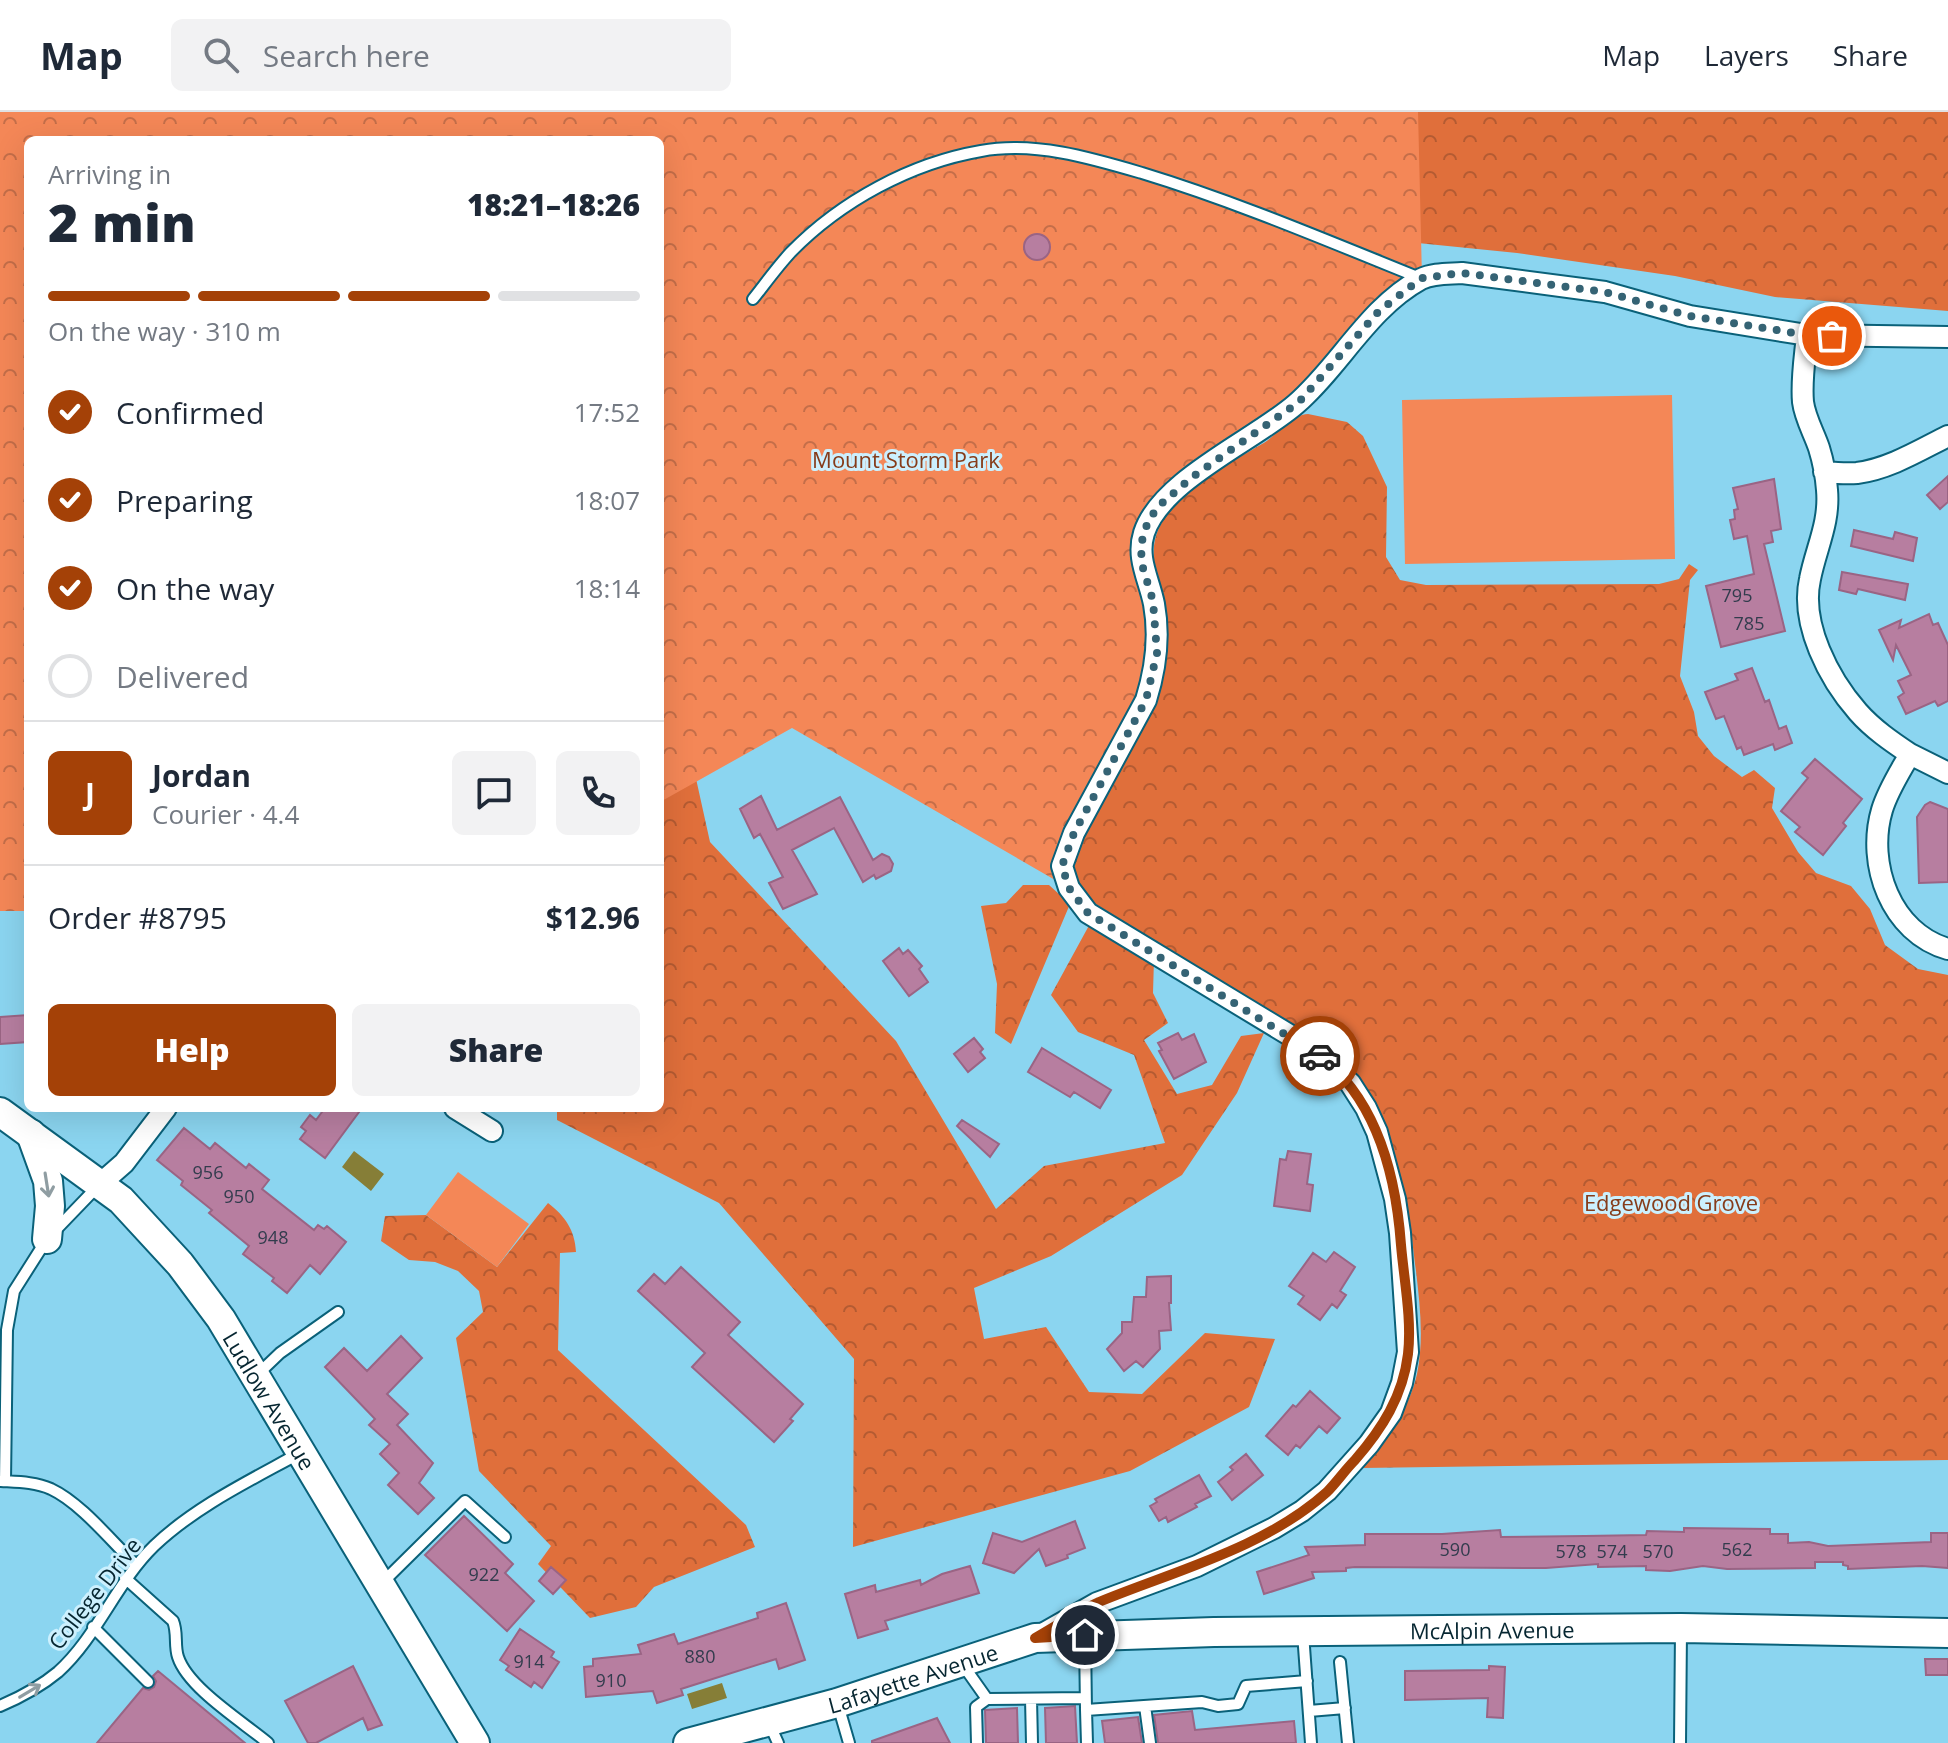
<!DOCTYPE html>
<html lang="en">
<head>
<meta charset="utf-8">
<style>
	:root { --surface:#fff; --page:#f2f2f3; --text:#1f2937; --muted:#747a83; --line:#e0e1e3; --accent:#a44107 }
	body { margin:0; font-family:"Open Sans",sans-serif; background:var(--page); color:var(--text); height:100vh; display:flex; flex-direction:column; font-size:30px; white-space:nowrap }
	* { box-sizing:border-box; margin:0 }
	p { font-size:26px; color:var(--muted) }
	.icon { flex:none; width:44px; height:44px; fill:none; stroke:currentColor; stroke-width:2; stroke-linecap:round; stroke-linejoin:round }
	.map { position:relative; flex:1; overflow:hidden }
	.side { position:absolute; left:24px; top:24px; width:640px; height:976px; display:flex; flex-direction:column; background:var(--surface); border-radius:12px; box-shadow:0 8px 32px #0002 }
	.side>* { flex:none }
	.pin { position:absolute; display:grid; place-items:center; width:68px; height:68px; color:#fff; margin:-34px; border:4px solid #fff; border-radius:50%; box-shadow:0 2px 8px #0007 }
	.courier { position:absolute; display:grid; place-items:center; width:80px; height:80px; margin:-40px; border:6px solid #a44107; border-radius:50%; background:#fff; color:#222; box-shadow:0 2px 10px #0007 }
	.head em { font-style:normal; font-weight:800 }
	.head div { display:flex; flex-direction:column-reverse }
	.head { display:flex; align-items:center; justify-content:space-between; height:136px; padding:0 24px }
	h1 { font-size:52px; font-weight:800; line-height:60px }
	.bar { display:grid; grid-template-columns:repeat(4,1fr); gap:12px 8px; align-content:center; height:96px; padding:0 24px }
	.bar i { height:10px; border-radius:6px; background:var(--line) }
	.bar .selected { background:var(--accent) }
	.bar p { grid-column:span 4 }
	.line { display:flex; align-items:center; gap:20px; padding:0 24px; border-top:2px solid var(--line) }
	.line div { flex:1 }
	.round { display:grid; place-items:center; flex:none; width:84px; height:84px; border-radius:12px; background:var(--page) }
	ol { padding:0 24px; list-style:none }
	li { display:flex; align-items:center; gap:24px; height:88px }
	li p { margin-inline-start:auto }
	li .icon { padding:8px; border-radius:50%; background:var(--accent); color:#fff; stroke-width:4 }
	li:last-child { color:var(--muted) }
	li i { width:44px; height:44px; border:4px solid var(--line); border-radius:50% }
	.action { display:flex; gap:16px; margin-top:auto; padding:16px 24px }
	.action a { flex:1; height:92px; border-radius:12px; background:var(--accent); color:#fff; font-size:32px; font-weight:800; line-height:92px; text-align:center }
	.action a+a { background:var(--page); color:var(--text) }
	header { display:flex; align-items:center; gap:48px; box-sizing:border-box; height:112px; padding:0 40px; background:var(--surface); border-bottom:2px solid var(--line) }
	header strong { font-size:38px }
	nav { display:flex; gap:44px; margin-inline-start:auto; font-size:28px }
	.search { width:560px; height:72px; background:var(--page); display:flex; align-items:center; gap:20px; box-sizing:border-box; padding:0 28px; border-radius:12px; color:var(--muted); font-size:30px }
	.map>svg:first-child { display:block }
</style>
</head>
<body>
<header>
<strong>Map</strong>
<div class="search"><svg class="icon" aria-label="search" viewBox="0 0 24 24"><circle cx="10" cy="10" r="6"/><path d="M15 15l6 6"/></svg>Search here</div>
<nav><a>Map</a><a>Layers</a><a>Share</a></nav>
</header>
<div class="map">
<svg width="1948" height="1631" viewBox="0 0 1948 1631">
	<defs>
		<pattern id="forest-crowns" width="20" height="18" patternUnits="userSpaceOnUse" patternTransform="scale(2)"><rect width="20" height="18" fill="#e06f3b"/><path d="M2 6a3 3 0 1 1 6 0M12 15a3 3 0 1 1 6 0" fill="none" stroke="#b45b32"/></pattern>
		<pattern id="park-crowns" width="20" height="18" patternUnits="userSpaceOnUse" patternTransform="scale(2)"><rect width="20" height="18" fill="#f48757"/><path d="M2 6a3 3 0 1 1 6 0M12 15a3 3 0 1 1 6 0" fill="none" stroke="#c46e49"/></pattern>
	</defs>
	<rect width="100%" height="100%" fill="#8bd5f0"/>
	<path fill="url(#forest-crowns)" d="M323,0h1625v199l-173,-14 -100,-21 -158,-23 -119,-12 -738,-101h-371z
		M1308,302l39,8 16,14 24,51 -1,70 14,23 26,5 233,-1 20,-5 10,-15 9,6 -8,10 -10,96 14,36 4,24 16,20 28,21 12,-7 21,18 -3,20 26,44 18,21 35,13 19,23 15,36 33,24 30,6v485l-586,8c22,-29 47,-57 55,-94 7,-34 3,-69 -1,-103 -9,-83 -21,-149 -79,-213l-249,-159 -7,-6 -10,-25 83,-294c0,-12 -2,-25 2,-38 11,-39 73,-73 106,-92 16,-9 27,-29 46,-30z
		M660,574l33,79 17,77 186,199 100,168 48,-43 121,-23 -31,-88 -56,-23 -27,-37 41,-75 62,39 -1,34 15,30 -24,17 33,54 35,-9 29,-49 23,-3 -27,60 -55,82 -131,81 -77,32 10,51 62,-12 43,65 53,2 63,-61 70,6 -26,68 -119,64 -277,76 1,-188 -135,-156 -162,-83v-12h103z
		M1023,773h26l21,19 -59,140 -16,-11 2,-49 -16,-78 25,-3z
		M548,1091c17,13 27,27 28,49l-16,1 -2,97 188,175 9,22 -101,40 -18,20 -46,11 -52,-54 13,-18 -72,-75 -23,-133 27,-26 -4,-21 -21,-20 -23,-9 -26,-2 -28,-19 4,-25 41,-1 71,52z"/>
	<path fill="url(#park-crowns)" d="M0,0h1418l4,166 -123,124 -76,52 -80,80 14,119 -83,180 -5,55 -277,-160 -132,74v-662h-632v771h-28z"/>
	<path fill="#f48757" d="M1672,283l3,164 -270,5 -3,-164z
		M458,1060l71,52 -32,43 -71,-52z"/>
	<path fill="#867e37" d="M354,1039l30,23 -13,17 -29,-24z
		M722,1571l5,15 -35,11 -5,-15z"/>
	<path fill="#b77ea0" stroke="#9a6484" stroke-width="2" d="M1024 135a13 13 0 1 1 26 0a13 13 0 1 1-26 0Z
		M1948,364v26l-8,7 -13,-14z
		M1774,367l7,50 -10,2 2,11 -9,2 21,87 -64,16 -15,-61 48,-12 -7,-38 -13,3 -4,-19 5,-1 -1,-9 4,-1 -5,-21z
		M1854,418l39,9 2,-7 22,6 -4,23 -62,-15z
		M1842,460l66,12 -3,16 -47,-11 -2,5 -17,-4z
		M1929,502l4,11 5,-2 10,22v56l-10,5 -3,-5 -29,13 -8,-17 6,-4 -6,-12 13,-6 -15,-30 -3,15 -14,-30 22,-10 -2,8z
		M1752,556l13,34 4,-2 10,29 7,-3 6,17 -17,7 -2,-6 -29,11 -3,-8 -4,2 -13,-33 -8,3 -11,-27 33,-12 -3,-6z
		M1815,647l47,40 -19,24 3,3 -23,29 -28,-23 5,-5 -19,-16 27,-33 -6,-5z
		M761,684l16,34 63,-33 33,63 9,-6 7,3 4,7 -2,7 -15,8 -2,-4 -11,7 -29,-54 -42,22 25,44 -34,15 -14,-26 14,-6 -23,-43 -6,4 -14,-29z
		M1930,690l18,7v73l-29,1 -2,-66 8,-12z
		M899,836l4,6 5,-4 14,16 -3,3 9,13 -19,14 -26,-35z
		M28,903v27l-28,2v-27z
		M1178,921l4,7 12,-6 12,28 -32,17 -15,-28 3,-1 -4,-7z
		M974,926l9,11 -3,3 5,6 -17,14 -14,-18z
		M1042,936l69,42 -11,18 -26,-16 -4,5 -42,-25z
		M325,996h37l-37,50 -25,-19 6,-8 -5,-4 9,-12 6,5z
		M962,1008l37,24 -9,13 -33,-31z
		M184,1016l26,21 5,-6 31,25 3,-4 20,16 -7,9 52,41 4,-5 6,4 3,-3 19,16 -26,32 -10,-9 -23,28 -15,-12 2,-3 -31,-24 6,-8 -40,-33 3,-3 -31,-25 2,-4 -26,-21z
		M1288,1039l23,3 -4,30 6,1 -3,26 -36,-5 6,-47 6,1z
		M1334,1140l21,15 -15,24 6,4 -9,13 -5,-4 -12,16 -22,-16 6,-8 -15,-10 24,-33 13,9z
		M681,1155l59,55 -12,13 75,69 -13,15 3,2 -19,21 -82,-75 13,-14 -67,-62 16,-17 11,10z
		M1171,1164v27h-2l2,27 -12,1 1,18 -17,18 -7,-6 -12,10 -17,-22 15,-16v-11h10l2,-25h12l1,-20z
		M401,1224l21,22 -35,36 21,20 -11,11 36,38 -14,20 15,15 -16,16 -30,-29 11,-12 -19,-19 10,-10 -21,-19 6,-6 -50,-52 19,-19 23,23z
		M1310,1279l30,27 -13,15 -8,-7 -19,22 -4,-3 -8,10 -22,-19 27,-31 3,2z
		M1246,1342l17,21 -31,25 -14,-18 15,-12 -3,-3z
		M1199,1363l12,21 -16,8 2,3 -29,15 -2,-5 -7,4 -9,-15 7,-4 -2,-3z
		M464,1404l49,48 -8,9 29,28 -27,30 -82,-76z
		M1075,1409l10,27 -18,7 1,3 -22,8 -7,-17 -25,24 -31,-10 10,-30 29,9z
		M1684,1416l86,1v5h18v9l21,-1 19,4 103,-4v-9h17v35l-26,-2 -74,3v-3l-5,-1v-3h-28v6l-88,1 -24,-3 -33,5 -24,-1v-4l-48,1v-3l-52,4 -191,-1 -9,1v3l-34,1 2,6 -50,16 -7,-22 52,-17 -4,-8 60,-2v-11h77l58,-4 1,7 84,-1 61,-1 1,-4 37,1z
		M970,1454l9,27 -94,28 3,8 -30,9 -13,-44 30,-9 1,7 44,-12 1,5 21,-11z
		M551,1455l15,13 -13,14 -14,-13z
		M786,1491l19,57 -26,9 -3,-10 -95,30 2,6 -26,8 -4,-12 -67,6 -2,-30 9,-1v-7l48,-5 -3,-9 36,-11 4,10 80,-26 -1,-5z
		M520,1517l34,23 -3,5 8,5 -17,26 -8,-6 -3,5 -25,-17 3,-4 -9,-6z
		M1925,1547h23v16h-22z
		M353,1554l29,59 -14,5 -5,-12 -47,25h-8l-23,-42z
		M1489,1554l16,1 -2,51 -16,-1 1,-19 -83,2v-29l84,-1z
		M158,1559l87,72h-148l46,-55 6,2 5,-3 2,-6 -3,-5z
		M1075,1594l2,37h-31l-1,-35z
		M1017,1596l1,35h-32l-1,-33z
		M1192,1599l3,19 99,-9 2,22h-138l-4,-28z
		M1138,1605l4,26h-37l-3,-22z
		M937,1606l13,25h-78v-2z"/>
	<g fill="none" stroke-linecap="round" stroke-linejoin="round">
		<defs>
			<path id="lane" d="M753,187c12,-15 24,-32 38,-47 50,-51 120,-89 190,-101 53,-10 110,7 161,22 95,29 186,68 278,105
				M257,1263l23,-22 58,-41
				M1,1369c17,1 34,1 50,8 30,14 61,53 85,76
				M5,1369l2,-151 7,-39 33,-52 52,-54
				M125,1466l48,43c5,12 1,24 5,36 10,31 65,65 90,86
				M382,1471l83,-82 40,36
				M93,1515l55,55
				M1303,1521l8,110
				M1085,1526l1,72 116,-8 16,4 20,-2 8,-18 61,-5
				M1340,1550l8,81
				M963,1553l24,34
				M1031,1587l1,44
				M838,1593l11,38
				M0,1594c21,-9 40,-19 58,-34 39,-35 58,-89 96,-126 41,-39 95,-65 144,-92
				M1145,1594l5,37
				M1086,1598l1,33
				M1309,1599l36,-3
				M769,1611l9,20
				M977,1631l-1,-36 11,-8 98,-1
				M1680,1631l1,-113"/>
			<path id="street" d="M1807,223c-2,22 -6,45 -4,67 2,16 11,31 16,46 4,13 7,28 8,42 3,33 -11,58 -17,89 -10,45 19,100 48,133 15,17 34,30 52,42
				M1824,360c11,1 23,2 33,1 32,-4 63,-23 91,-37
				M1948,661l-38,-19c-10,18 -22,36 -28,56 -16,54 9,123 66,139
				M455,996l37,23
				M100,1072l24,-21 42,-55
				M1039,1524l58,-33 100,-37 77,-38 28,-17 25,-20 42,-47 22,-31 11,-30 6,-31 -8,-119 -5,-34 -18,-67 -11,-24 -16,-25 -44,-38 -218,-132 -19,-25 -7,-22 12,-33 72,-133c10,-32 14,-63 8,-96 -5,-25 -18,-46 -10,-71 17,-53 111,-93 152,-129 44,-38 72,-96 125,-125 12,-6 28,-5 41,-6l143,19 85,24 117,19 141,2"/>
			<g id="secondary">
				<path id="s1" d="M0,1000l121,88 59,64 41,55 254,424"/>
				<path d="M31,1022l17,47 2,25 -3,33"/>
				<path id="s2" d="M688,1631l149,-40 198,-65 179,-6 467,-4 267,5"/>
			</g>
		</defs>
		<use href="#lane" stroke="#0a6179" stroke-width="14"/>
		<use href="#street" stroke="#0a6179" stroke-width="24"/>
		<use href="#secondary" stroke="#0a6179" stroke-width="32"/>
		<use href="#lane" stroke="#fff" stroke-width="10"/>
		<use href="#street" stroke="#fff" stroke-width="20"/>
		<use href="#secondary" stroke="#fff" stroke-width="28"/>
	</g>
	<defs><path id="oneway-shaft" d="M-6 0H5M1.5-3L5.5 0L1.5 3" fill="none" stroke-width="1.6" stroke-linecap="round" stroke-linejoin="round" transform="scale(2)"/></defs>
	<g stroke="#8f9da2">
		<use href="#oneway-shaft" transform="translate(47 1073) rotate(81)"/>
		<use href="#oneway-shaft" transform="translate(30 1579) rotate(-31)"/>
	</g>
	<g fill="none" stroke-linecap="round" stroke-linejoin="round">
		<path stroke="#356374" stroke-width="8" stroke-dasharray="0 14.4" d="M1320,944l-232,-143 -19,-25 -7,-22 12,-33 72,-133 11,-47 -4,-52 -10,-33 -2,-17 2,-17 7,-16 10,-13 31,-27 108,-76 80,-91 43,-33 40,-5 143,19 85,24 117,19 25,1"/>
		<path stroke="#a44107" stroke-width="10" d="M1085,1523l-50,3c21,-12 42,-26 64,-36 75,-31 166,-54 228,-110 10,-10 18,-22 28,-32 27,-31 48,-64 53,-106 4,-35 -4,-74 -7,-109 -5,-69 -24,-145 -81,-189"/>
	</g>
	<g text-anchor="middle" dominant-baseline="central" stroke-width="6" stroke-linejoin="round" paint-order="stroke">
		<g font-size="18" fill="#323c4d">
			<text x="1737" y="483">795</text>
			<text x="1749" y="511">785</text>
			<text x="208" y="1060">956</text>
			<text x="239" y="1084">950</text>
			<text x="273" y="1125">948</text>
			<text x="1455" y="1437">590</text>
			<text x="1737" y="1437">562</text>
			<text x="1571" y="1439">578</text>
			<text x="1612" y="1439">574</text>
			<text x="1658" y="1439">570</text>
			<text x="484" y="1462">922</text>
			<text x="700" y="1544">880</text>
			<text x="529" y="1549">914</text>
			<text x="611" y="1568">910</text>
		</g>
		<g font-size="22" fill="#863c1a" stroke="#ccf0fe">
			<text x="906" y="347">Mount Storm Park</text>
			<text x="1671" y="1090">Edgewood Grove</text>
		</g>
		<g font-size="22" fill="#062631" stroke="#ccf0fe">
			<text stroke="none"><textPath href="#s1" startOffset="400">Ludlow Avenue</textPath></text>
			<text transform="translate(94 1481) rotate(-52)">College Drive</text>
			<text stroke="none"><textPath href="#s2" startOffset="820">McAlpin Avenue</textPath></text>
			<text stroke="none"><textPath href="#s2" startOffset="234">Lafayette Avenue</textPath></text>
		</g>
	</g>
</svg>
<div class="pin" style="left:1832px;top:224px;background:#ea580c"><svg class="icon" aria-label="bag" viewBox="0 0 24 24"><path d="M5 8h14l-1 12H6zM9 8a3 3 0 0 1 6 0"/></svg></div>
<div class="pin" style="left:1085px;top:1523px;background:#1f2937"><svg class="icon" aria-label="home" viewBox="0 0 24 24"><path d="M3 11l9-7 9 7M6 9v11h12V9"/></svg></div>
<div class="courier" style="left:1320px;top:944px"><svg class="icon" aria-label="car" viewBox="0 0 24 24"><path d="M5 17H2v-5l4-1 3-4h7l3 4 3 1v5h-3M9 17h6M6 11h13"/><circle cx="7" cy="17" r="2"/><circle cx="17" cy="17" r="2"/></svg></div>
<section class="side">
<div class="head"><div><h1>2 min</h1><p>Arriving in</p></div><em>18:21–18:26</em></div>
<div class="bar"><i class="selected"></i><i class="selected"></i><i class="selected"></i><i></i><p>On the way · 310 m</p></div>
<ol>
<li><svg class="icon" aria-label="check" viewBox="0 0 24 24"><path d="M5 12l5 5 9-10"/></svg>Confirmed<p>17:52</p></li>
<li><svg class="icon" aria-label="check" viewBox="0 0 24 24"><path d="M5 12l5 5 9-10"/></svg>Preparing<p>18:07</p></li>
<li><svg class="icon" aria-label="check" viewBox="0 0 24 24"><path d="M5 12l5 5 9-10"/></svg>On the way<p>18:14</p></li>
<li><i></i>Delivered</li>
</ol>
<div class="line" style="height:144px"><b class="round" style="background:var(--accent);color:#fff">J</b><div><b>Jordan</b><p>Courier · 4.4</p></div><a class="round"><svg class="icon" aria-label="chat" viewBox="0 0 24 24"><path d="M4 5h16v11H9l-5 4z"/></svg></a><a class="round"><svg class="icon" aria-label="phone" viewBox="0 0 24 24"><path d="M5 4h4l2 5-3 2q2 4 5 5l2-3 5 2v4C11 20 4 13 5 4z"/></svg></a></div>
<div class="line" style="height:104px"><div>Order #8795</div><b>$12.96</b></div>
<div class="action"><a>Help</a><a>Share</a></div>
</section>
</div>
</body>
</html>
